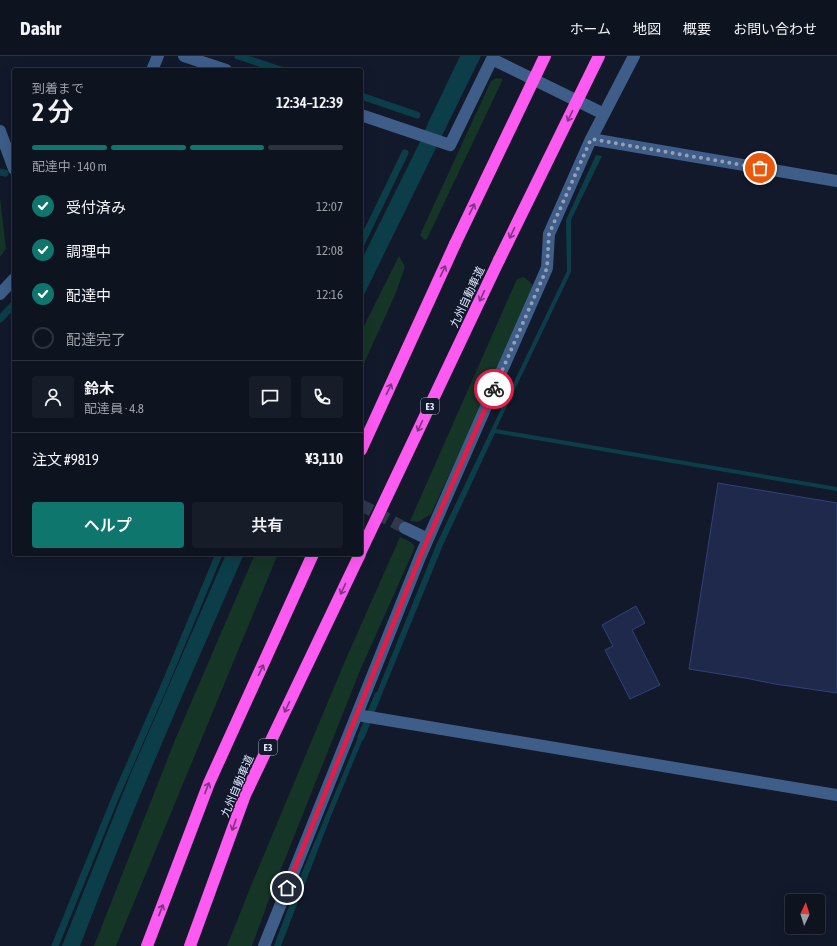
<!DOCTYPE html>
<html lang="ja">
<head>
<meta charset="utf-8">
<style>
	:root { --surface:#0e1320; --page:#171c29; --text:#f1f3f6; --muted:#9b9ea5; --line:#2e323e; --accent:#0f766e }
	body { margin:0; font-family:"Asap Condensed","Noto Sans JP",sans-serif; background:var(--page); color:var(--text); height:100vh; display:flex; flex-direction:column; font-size:15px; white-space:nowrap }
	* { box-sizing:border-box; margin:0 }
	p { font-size:13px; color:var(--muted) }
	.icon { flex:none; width:22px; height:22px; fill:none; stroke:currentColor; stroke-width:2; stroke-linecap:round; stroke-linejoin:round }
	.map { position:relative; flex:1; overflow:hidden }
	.panel { position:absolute; left:12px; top:12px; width:351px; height:488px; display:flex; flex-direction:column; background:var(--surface); border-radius:4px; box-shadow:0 4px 16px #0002,0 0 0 1px var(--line) }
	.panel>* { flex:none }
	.needle { width:26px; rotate:4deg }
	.buttons { position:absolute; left:785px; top:838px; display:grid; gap:8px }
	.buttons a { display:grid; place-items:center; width:40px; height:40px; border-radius:4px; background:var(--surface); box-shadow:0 4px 16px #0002,0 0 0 1px var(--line); font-size:20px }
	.pin { position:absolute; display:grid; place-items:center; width:34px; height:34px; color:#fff; margin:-17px; border:2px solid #fff; border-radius:50%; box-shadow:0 1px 4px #0007 }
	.courier { position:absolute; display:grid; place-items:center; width:40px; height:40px; margin:-20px; border:3px solid #e11d48; border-radius:50%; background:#fff; color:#222; box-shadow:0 1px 5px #0007 }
	.headline em { font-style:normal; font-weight:600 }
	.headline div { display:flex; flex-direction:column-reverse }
	.headline { display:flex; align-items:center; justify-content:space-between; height:68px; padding:0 20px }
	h1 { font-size:26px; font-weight:600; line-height:30px }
	.bar { display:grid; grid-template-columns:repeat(4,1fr); gap:6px 4px; align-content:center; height:48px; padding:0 20px }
	.bar i { height:5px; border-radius:3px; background:var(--line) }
	.bar .on { background:var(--accent) }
	.bar p { grid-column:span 4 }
	.line { display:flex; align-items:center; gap:10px; padding:0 20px; border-top:1px solid var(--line) }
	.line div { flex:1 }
	.round { display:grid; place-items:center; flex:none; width:42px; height:42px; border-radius:4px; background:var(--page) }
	ol { padding:0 20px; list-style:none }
	li { display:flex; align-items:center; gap:12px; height:44px }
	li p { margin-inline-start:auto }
	li .icon { padding:4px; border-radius:50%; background:var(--accent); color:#fff; stroke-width:4 }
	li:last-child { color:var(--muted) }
	li i { width:22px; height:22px; border:2px solid var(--line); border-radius:50% }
	.button { display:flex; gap:8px; margin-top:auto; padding:8px 20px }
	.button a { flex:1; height:46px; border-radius:4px; background:var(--accent); color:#fff; font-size:16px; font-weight:600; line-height:46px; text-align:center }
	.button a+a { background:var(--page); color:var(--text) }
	header { display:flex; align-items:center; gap:24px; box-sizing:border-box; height:56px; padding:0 20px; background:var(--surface); border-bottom:1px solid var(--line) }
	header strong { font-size:19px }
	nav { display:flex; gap:22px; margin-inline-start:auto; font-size:14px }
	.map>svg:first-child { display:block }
</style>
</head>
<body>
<header>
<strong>Dashr</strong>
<nav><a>ホーム</a><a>地図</a><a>概要</a><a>お問い合わせ</a></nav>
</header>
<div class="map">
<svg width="837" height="890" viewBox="0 0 837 890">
	<rect width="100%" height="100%" fill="#12192b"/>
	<path fill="#153526" d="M496,22l7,1 -76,160 -3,1 -4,-5 71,-154z
		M0,141l6,52 -6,8z
		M399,200l6,11 -10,28 -34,75v-38z
		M524,221l9,8 -46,108 -56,121 -13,8 -8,-1 107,-242z
		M400,481l11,5 4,5 -56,126 -91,229 -16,44h-25l26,-65 92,-220z
		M255,498h23l-162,392h-22l81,-206z"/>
	<path fill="#0c3e4a" d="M460,0h21l-120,245v-40l59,-119 9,-21z
		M596,99l6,1 -31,64v52l-75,157 341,58v4l-342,-58 -52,112 -65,159 -5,-2 64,-159 130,-272 -1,-51z
		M226,498h18c-57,130 -114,260 -164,392h-18l69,-173z
		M362,672l5,1 -36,87 -50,130h-7l22,-59z"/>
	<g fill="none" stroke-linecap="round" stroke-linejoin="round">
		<path stroke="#0c3e4a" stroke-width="7" d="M238,0l43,14
			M361,40l56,19
			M0,116l5,1
			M361,188l44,-91
			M0,263l14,-15
			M361,681l17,-42
			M55,890l61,-150 49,-112 54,-130"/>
	</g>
	<path fill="#1e294c" stroke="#314277" d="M718,427l119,20v190l-62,-9 -30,-6 -56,-9z
		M636,550l9,17 -13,7 28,55 -30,14 -25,-49 8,-4 -11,-21z"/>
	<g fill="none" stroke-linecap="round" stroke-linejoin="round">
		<path stroke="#30384b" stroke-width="12" stroke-dasharray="12 6" stroke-linecap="butt" d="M361,449l44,23"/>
		<path stroke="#3e5d89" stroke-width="12" d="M184,0l42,14
			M152,14l6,-14
			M361,59l89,30 42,-86 112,55
			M0,75l14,38
			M591,83l246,42
			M0,238l14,-15
			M405,472l23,11
			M357,659l480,80
			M264,890l156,-389 127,-289 2,-34 42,-95 43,-83"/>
		<path stroke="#fc5af0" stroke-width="12" d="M361,394l94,-206
			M361,495l138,-291
			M147,890l62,-163 104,-229
			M190,890l55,-151 115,-241"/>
		<path stroke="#fc5af0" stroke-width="12" d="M455,188l90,-188
			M499,204l100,-204"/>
	</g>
	<defs><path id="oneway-shaft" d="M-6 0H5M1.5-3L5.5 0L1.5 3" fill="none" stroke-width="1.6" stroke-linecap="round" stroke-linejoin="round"/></defs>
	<g stroke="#7b3684">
		<use href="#oneway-shaft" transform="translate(570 60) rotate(116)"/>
		<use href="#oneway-shaft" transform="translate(472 153) rotate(-64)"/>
		<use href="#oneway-shaft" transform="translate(512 177) rotate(116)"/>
		<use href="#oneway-shaft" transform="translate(443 215) rotate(-65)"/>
		<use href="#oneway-shaft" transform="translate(482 240) rotate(115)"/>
		<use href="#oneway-shaft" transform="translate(389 333) rotate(-65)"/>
		<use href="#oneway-shaft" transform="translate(420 370) rotate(115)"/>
		<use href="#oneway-shaft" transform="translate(343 533) rotate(115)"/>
		<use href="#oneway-shaft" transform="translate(261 614) rotate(-65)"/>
		<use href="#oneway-shaft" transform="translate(287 651) rotate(115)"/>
		<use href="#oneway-shaft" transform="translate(207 732) rotate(-69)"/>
		<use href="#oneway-shaft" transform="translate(234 769) rotate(110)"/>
		<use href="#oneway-shaft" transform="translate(161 854) rotate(-69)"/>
	</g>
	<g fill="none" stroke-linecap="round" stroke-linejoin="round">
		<path stroke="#96a0b4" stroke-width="4" stroke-dasharray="0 7.2" d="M494,333l53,-121 2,-34 42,-95 169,29"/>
		<path stroke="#e11d48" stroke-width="5" d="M287,832l133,-331 74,-168"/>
	</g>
	<g text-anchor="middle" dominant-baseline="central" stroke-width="3" stroke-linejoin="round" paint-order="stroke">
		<g fill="#12192b" stroke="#a0aabf" stroke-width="1">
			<rect x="421" y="342" width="18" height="16" rx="3"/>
			<rect x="259" y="683" width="18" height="16" rx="3"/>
		</g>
		<g font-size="10" font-weight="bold" fill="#dde8fe">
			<text x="430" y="350">E3</text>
			<text x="268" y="691">E3</text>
		</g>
		<g font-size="11" fill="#dde8fe" stroke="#12192b">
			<text transform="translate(467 241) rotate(-65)">九州自動車道</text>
			<text transform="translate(237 730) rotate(-67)">九州自動車道</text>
		</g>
	</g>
</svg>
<div class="buttons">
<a><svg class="needle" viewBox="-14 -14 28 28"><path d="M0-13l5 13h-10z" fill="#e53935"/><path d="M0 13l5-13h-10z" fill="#9b9ea5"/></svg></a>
</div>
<div class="pin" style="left:760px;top:112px;background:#ea580c"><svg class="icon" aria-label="bag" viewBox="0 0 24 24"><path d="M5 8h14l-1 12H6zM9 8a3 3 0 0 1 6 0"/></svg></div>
<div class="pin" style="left:287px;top:832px;background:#1f2937"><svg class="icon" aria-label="home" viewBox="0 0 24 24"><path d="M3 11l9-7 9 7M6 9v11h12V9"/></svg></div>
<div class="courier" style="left:494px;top:333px"><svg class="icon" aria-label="bike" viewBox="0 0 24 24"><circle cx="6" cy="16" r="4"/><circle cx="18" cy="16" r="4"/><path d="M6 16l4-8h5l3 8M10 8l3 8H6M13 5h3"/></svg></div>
<section class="panel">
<div class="headline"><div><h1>2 分</h1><p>到着まで</p></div><em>12:34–12:39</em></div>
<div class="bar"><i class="on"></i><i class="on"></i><i class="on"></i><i></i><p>配達中 · 140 m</p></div>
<ol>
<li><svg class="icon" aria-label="check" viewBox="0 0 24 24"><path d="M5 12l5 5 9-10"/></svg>受付済み<p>12:07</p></li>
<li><svg class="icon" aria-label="check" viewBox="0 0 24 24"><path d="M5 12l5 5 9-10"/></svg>調理中<p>12:08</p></li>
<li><svg class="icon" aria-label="check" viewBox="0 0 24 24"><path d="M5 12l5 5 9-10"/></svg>配達中<p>12:16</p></li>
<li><i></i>配達完了</li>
</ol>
<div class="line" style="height:72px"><a class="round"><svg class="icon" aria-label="person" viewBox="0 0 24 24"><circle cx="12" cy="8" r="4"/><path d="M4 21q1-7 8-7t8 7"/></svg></a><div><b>鈴木</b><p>配達員 · 4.8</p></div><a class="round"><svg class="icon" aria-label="chat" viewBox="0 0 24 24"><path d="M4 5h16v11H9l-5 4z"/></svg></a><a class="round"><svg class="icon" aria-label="phone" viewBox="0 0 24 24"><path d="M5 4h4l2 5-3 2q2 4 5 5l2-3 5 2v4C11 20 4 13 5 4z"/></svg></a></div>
<div class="line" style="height:52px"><div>注文 #9819</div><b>¥3,110</b></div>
<div class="button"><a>ヘルプ</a><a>共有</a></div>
</section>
</div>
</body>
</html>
